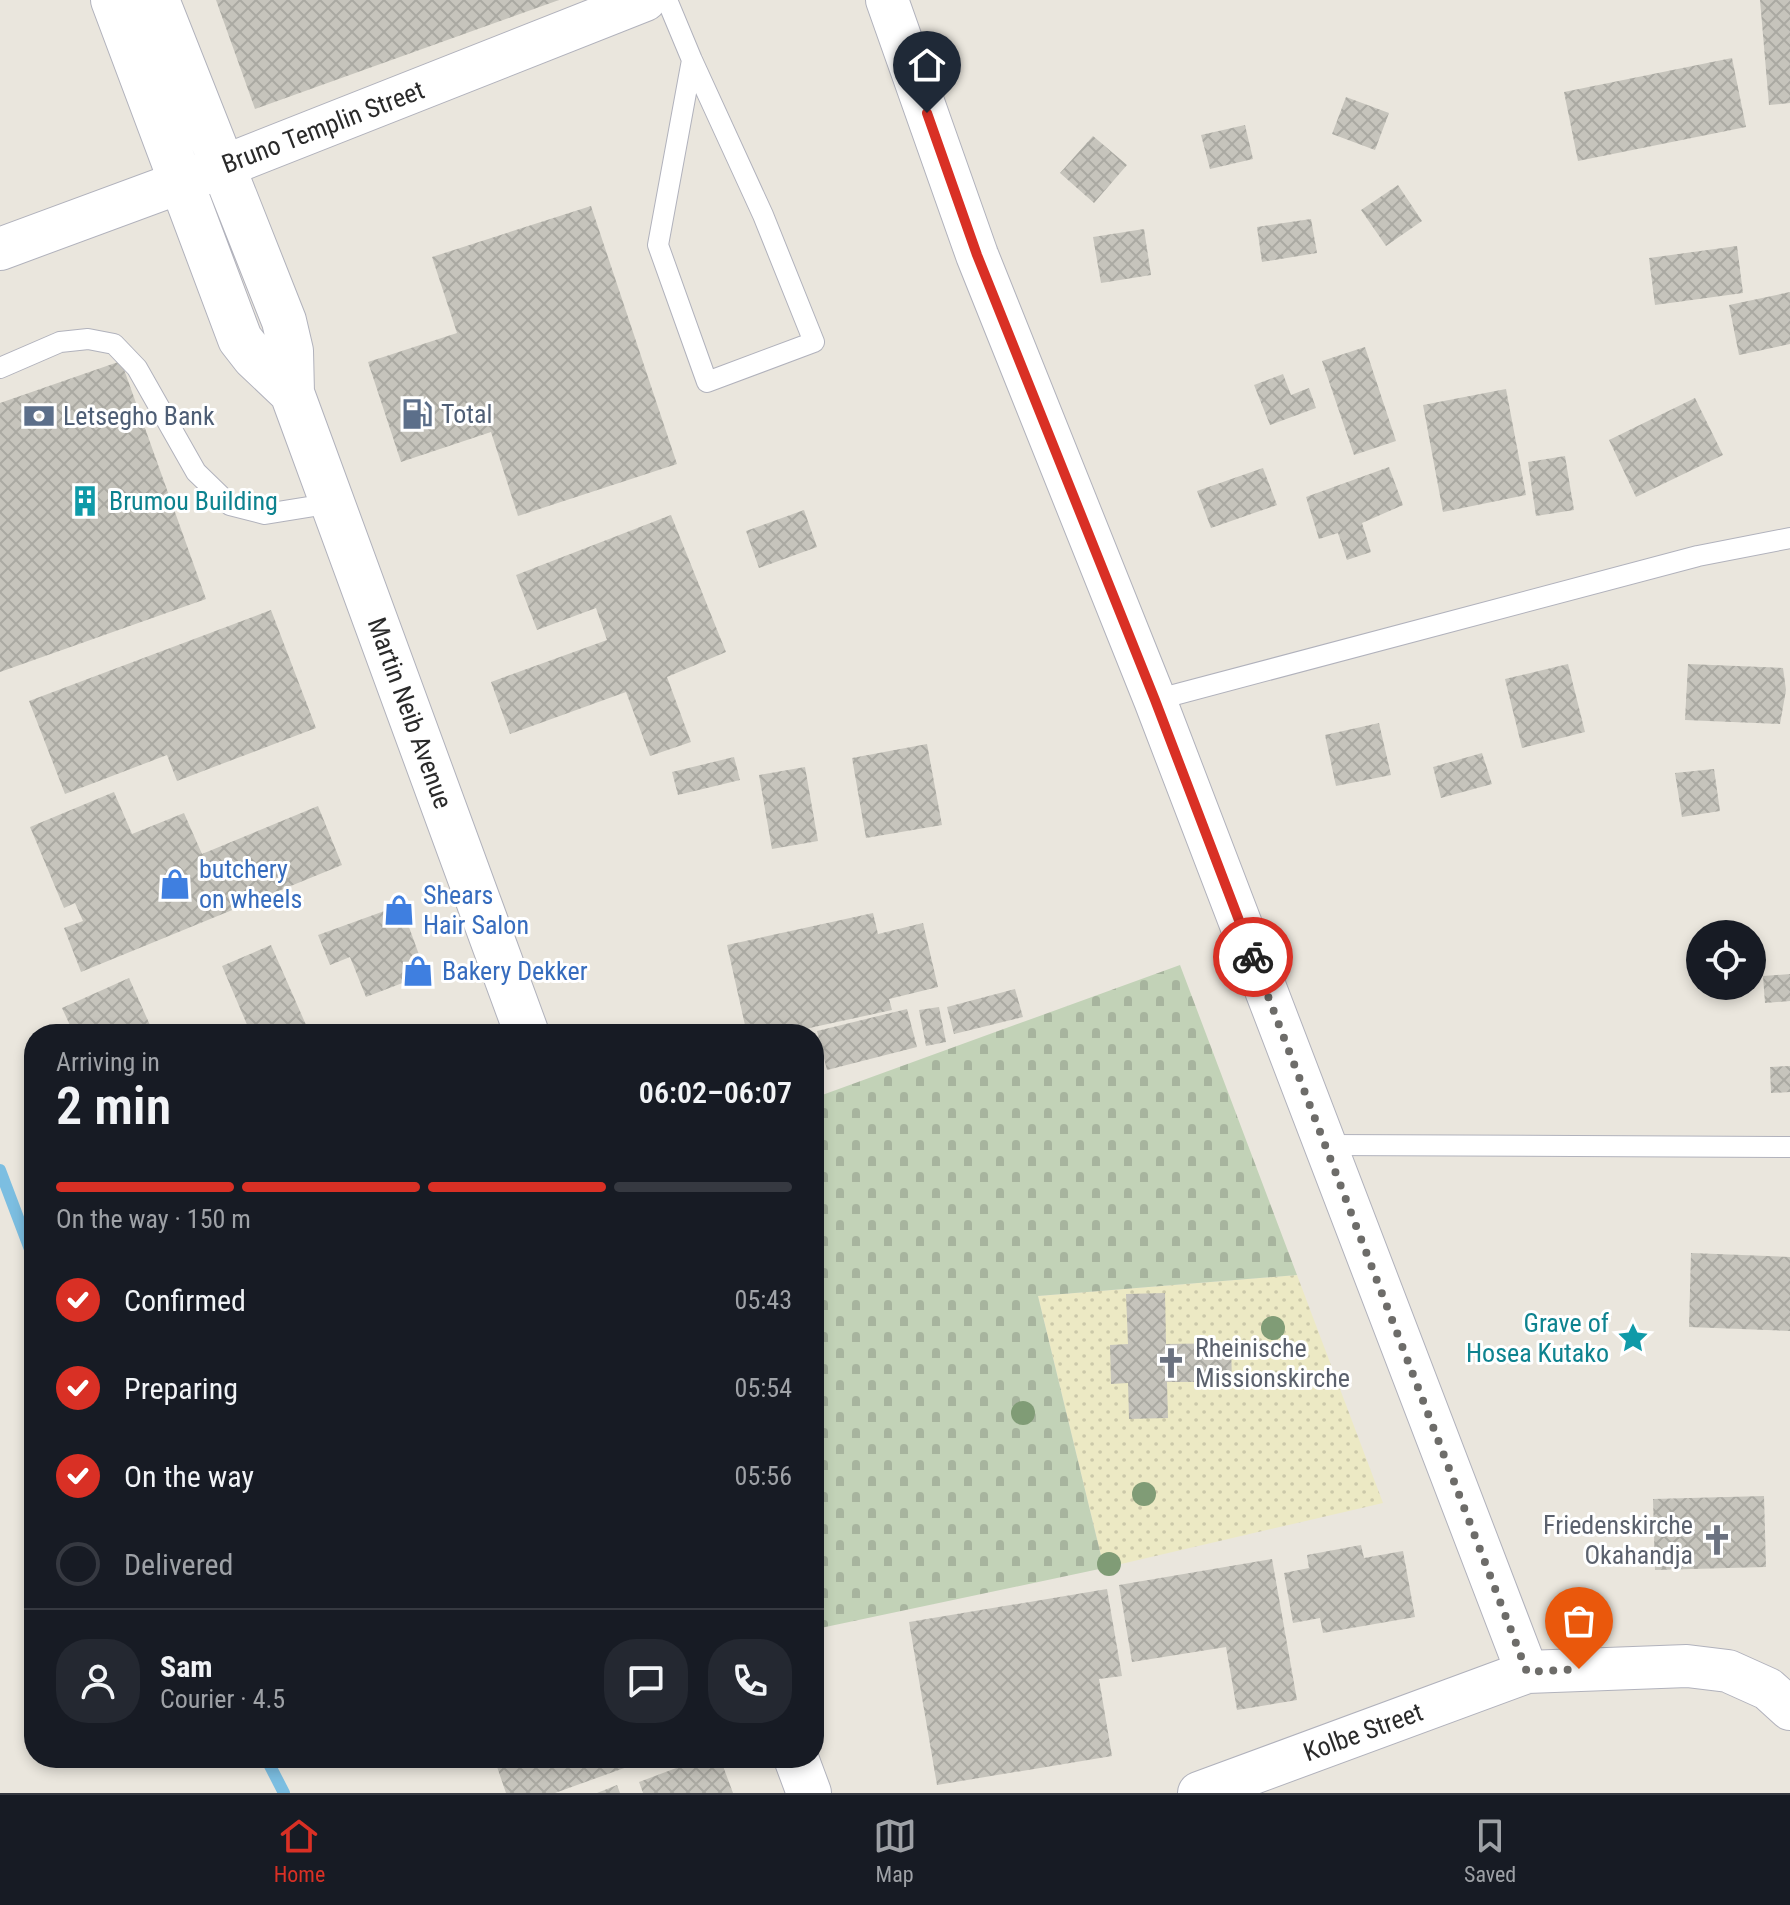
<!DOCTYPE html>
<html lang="en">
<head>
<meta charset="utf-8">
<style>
	:root { --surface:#171b24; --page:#242831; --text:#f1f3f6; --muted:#9ea1a6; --line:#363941; --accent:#d93025 }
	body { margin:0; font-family:"Roboto Condensed",sans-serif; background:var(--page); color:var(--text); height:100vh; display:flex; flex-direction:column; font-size:30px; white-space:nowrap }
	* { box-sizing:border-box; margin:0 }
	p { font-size:26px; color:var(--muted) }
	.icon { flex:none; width:44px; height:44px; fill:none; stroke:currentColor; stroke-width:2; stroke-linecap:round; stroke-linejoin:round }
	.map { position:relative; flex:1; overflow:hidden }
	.sheet { position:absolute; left:24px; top:1024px; width:800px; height:744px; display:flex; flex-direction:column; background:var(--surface); border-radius:32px; box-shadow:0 4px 12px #0003 }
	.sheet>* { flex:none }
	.fabs { position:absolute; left:1686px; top:920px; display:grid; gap:16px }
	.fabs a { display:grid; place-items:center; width:80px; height:80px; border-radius:50%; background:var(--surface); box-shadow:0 4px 12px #0003; font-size:40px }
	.pin { position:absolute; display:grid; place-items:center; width:68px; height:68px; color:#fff; margin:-82px -34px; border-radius:50% 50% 50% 0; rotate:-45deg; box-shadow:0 0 8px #0007 }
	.pin .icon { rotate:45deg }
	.courier { position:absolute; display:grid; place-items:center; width:80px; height:80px; margin:-40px; border:6px solid #d93025; border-radius:50%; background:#fff; color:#222; box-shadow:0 2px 10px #0007 }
	.summary em { font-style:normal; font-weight:600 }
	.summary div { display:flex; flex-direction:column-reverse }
	.summary { display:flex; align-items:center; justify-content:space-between; height:136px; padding:0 32px }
	h1 { font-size:52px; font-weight:600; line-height:60px }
	.bar { display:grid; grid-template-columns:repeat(4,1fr); gap:12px 8px; align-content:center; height:96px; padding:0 32px }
	.bar i { height:10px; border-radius:6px; background:var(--line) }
	.bar .current { background:var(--accent) }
	.bar p { grid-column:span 4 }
	.line { display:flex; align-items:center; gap:20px; padding:0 32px; border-top:2px solid var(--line) }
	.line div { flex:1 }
	.round { display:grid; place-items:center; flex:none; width:84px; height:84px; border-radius:32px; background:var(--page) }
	ol { padding:0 32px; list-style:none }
	li { display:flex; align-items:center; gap:24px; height:88px }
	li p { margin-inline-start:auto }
	li .icon { padding:8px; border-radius:50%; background:var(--accent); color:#fff; stroke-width:4 }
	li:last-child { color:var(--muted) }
	li i { width:44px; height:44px; border:4px solid var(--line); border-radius:50% }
	.tab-bar { display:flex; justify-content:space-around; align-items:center; height:112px; border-top:2px solid var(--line); background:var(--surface); font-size:22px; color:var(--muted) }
	.tab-bar a { display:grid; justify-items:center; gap:4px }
	.tab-bar .current { color:var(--accent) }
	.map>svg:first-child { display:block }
</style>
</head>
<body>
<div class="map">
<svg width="1790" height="1793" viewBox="0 0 1790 1793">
	<defs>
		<pattern id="sand-dots" width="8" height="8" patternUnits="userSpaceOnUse" patternTransform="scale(2)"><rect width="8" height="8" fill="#ece9c4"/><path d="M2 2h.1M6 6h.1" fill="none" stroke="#cbc8a9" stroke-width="1.8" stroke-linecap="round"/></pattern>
		<pattern id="cemetery-stones" width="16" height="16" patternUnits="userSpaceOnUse" patternTransform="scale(2)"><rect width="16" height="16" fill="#c2d2b7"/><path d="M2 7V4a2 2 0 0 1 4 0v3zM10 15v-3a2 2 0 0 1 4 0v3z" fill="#a7b49e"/></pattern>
		<pattern id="building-cross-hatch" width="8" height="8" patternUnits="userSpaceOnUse" patternTransform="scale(2)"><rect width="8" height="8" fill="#c6c4bc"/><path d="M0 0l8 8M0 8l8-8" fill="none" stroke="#aaa9a2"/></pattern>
	</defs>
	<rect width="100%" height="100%" fill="#eae6dd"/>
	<path fill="url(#sand-dots)" d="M1297,1275l86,228 -279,65 -66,-272z"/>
	<path fill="url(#cemetery-stones)" d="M1180,965l117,310 -259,21 66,272 -288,61 -2,-7v-524z"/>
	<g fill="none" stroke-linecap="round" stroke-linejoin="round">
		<path stroke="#7cbee1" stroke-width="12" d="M0,1170l34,90
			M266,1758l18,35"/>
	</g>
	<path fill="url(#building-cross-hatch)" d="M216,0h343l-304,109z
		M1760,0h30v103l-21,2z
		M1732,58l14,69 -168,34 -14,-69z
		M1346,97l43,16 -14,37 -43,-16z
		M1245,125l8,34 -43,10 -9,-34z
		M1093,136l34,29 -33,38 -34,-30z
		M1398,185l24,36 -36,25 -25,-36z
		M591,206l86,258 -159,52 -27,-84 -90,30 -33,-100 89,-29 -25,-76z
		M1311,219l6,34 -55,9 -5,-35z
		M1144,229l7,46 -50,8 -8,-46z
		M1737,246l6,47 -88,12 -6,-47z
		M1790,292v52l-51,11 -10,-50z
		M1365,347l31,94 -42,14 -32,-94z
		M121,361l85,238 -206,73v-269z
		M1283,374l8,21 18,-7 7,20 -46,17 -16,-40z
		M1506,389l20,106 -83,17 -20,-107z
		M1695,398l28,57 -87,42 -27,-57z
		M1565,456l9,54 -38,6 -8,-54z
		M1389,467l14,38 -41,18 9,29 -24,8 -9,-27 -19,6 -13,-42z
		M1263,468l14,37 -66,23 -14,-37z
		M804,510l13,37 -58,21 -13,-37z
		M671,515l55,137 -59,25 24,65 -41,14 -24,-64 -116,42 -19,-52 116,-42 -11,-32 -59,22 -21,-55z
		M271,610l45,118 -139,53 -10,-26 -102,39 -36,-93z
		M1568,664l17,68 -63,16 -17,-69z
		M1688,664l95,4 3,22 -6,34 -95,-4z
		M1379,723l12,52 -55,11 -11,-51z
		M927,744l15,81 -76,13 -14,-80z
		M1482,753l10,31 -51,14 -8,-31z
		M734,757l6,23 -62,15 -6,-23z
		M805,767l13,74 -46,8 -13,-74z
		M1714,769l6,42 -38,6 -7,-44z
		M114,792l18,42 52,-21 18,41 116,-48 24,59 -261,107 -17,-44 19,-7 -8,-18 -11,5 -34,-81z
		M401,905l25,69 -60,23 -16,-40 -20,8 -12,-30z
		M873,913l5,21 45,-11 15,64 -49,12 3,11 -110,24h-35l-20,-89z
		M271,945l39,89h-59l-29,-68z
		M1790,974v27l-25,2 -2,-27z
		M129,978l25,56h-80l-12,-26z
		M1015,989l8,28 -69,17 -7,-27z
		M939,1007l7,35 -20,4 -7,-36z
		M907,1009l10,38 -90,23 -10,-39z
		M814,1057l7,24 -7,1z
		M1790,1066v26l-19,1 -1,-26z
		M1691,1253l99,4v74l-101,-4z
		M1165,1293l1,51 65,-1 1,39h-65l1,36 -39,1 -1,-36 -17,1 -1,-39 18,-1 -2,-50z
		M1764,1496l2,71 -111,3 -2,-71z
		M1361,1545l3,13 39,-7 12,66 -92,16 -3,-15 -27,5 -9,-50 25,-5 -2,-13z
		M1272,1559l25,141 -60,10 -11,-63 -94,15 -13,-77z
		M1107,1589l15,87 -23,3 13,77 -175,29 -28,-163z
		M494,1758h158l-97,35h-49z
		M703,1758h17l13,35h-90l-4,-11z
		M617,1785l3,8h-23z"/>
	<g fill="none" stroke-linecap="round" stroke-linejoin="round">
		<defs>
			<path id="service" d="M667,0l25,60 71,155 51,127 -107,40 -49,-137 34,-185
				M0,368l60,-26 28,-3 26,5 23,24 59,104 34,33 35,9 68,-11
				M1155,700l543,-144 92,-18
				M1325,1145l465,2"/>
			<path id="minor" d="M887,0l90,255 178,445 372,972
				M0,249l222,-82 423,-167
				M1199,1793l328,-121 160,-6 41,5 40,18 22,20"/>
			<path id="secondary" d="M113,0l127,339 14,18 38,36
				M157,0l127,321 7,30 1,42 235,641
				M796,1758l13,35"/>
		</defs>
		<use href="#service" stroke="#b1b2bc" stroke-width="22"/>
		<use href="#minor" stroke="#b1b2bc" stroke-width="44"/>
		<use href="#secondary" stroke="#b1b2bc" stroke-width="46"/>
		<use href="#service" stroke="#fff" stroke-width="20"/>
		<use href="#minor" stroke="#fff" stroke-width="42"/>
		<use href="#secondary" stroke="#fff" stroke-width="44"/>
	</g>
	<g fill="#809c76">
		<circle cx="1273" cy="1328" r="12"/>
		<circle cx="1023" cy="1413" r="12"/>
		<circle cx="1144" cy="1494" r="12"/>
		<circle cx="1109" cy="1564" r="12"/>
	</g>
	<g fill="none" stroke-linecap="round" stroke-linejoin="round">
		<path stroke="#6d6c69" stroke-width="8" stroke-dasharray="0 14.4" d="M1253,957l274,715 52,-3"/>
		<path stroke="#d93025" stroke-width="10" d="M927,113l50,142 178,445 98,257"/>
	</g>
	<defs>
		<symbol id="fuel-bare" viewBox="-9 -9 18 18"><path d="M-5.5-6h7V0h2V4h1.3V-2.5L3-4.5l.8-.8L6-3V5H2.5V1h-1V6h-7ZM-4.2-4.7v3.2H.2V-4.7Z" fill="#5c6f8a" stroke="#fff" stroke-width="2.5" paint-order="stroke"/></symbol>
		<symbol id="bank-bare" viewBox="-9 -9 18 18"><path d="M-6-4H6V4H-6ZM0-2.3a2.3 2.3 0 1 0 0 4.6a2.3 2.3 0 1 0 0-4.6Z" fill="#5c6f8a" stroke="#fff" stroke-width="2.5" paint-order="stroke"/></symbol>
		<symbol id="building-bare" viewBox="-9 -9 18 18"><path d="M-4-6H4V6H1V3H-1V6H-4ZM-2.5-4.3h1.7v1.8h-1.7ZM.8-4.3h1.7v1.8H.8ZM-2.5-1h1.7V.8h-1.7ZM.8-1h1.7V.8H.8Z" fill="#0f9aa8" stroke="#fff" stroke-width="2.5" paint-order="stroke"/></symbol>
		<symbol id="shop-bare" viewBox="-9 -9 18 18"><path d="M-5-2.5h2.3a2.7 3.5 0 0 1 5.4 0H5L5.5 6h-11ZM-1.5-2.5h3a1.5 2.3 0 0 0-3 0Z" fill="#3f7fe0" stroke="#fff" stroke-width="2.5" paint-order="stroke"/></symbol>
		<symbol id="sight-bare" viewBox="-9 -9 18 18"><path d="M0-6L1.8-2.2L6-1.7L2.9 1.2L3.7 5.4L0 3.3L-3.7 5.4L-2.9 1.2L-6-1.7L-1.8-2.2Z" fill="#0f9aa8" stroke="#fff" stroke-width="2.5" paint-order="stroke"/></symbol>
		<symbol id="church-bare" viewBox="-9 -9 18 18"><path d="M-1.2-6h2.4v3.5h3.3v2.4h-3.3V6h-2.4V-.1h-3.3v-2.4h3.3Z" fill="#6b7280" stroke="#fff" stroke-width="2.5" paint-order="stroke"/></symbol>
	</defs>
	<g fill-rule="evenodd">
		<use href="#fuel-bare" x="395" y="392" width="44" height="44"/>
		<use href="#bank-bare" x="17" y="394" width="44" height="44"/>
		<use href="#building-bare" x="63" y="479" width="44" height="44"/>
		<use href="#shop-bare" x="153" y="862" width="44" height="44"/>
		<use href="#shop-bare" x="377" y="888" width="44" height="44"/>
		<use href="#shop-bare" x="396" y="949" width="44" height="44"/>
		<use href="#sight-bare" x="1611" y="1316" width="44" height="44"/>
		<use href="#church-bare" x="1149" y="1341" width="44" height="44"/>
		<use href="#church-bare" x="1695" y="1518" width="44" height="44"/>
	</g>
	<g text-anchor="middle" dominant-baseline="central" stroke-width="6" stroke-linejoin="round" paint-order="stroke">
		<g font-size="26" fill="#2a2a2a" stroke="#fff">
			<text transform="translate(323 127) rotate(-21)">Bruno Templin Street</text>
			<text transform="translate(410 713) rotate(70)">Martin Neib Avenue</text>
			<text transform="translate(1363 1732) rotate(-20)">Kolbe Street</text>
		</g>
		<g font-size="26" fill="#4e5e75" stroke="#fff" text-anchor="start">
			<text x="441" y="414">Total</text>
			<text x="63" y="416">Letsegho Bank</text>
		</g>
		<g font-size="26" fill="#0d838f" stroke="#fff" text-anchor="start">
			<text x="109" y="501">Brumou Building</text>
			<text x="1609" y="1323" text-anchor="end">Grave of<tspan x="1609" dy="30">Hosea Kutako</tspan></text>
		</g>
		<g font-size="26" fill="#366cbe" stroke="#fff" text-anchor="start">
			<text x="199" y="869">butchery<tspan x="199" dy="30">on wheels</tspan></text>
			<text x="423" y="895">Shears<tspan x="423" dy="30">Hair Salon</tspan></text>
			<text x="442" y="971">Bakery Dekker</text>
		</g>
		<g font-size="26" fill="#5b616d" stroke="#fff" text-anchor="start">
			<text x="1195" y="1348">Rheinische<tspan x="1195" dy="30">Missionskirche</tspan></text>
			<text x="1693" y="1525" text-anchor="end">Friedenskirche<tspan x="1693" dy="30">Okahandja</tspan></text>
		</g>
	</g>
</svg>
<div class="fabs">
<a><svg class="icon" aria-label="locate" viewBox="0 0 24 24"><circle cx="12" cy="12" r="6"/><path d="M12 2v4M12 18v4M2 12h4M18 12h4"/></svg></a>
</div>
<div class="pin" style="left:1579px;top:1669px;background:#ea580c"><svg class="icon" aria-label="bag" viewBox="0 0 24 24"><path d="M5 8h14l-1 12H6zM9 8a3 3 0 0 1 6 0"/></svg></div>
<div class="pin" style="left:927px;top:113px;background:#1f2937"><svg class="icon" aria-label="home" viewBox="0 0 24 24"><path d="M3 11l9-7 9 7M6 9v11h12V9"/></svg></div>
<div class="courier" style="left:1253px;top:957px"><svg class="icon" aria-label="bike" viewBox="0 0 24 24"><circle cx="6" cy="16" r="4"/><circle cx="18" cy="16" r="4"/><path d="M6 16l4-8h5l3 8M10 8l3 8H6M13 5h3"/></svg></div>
<section class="sheet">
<div class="summary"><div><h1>2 min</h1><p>Arriving in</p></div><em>06:02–06:07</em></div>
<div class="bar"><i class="current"></i><i class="current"></i><i class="current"></i><i></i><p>On the way · 150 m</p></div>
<ol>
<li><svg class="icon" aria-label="check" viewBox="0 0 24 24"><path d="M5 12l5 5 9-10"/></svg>Confirmed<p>05:43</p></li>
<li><svg class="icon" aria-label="check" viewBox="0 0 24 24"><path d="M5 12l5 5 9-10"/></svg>Preparing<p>05:54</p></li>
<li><svg class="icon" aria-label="check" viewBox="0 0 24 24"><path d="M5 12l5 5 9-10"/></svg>On the way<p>05:56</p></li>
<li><i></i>Delivered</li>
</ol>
<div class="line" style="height:144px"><a class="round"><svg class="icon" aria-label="person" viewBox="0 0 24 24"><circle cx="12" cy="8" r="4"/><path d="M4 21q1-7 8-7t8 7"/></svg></a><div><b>Sam</b><p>Courier · 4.5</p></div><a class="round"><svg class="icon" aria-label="chat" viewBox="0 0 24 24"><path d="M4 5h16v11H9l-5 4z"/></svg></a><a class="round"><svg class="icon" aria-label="phone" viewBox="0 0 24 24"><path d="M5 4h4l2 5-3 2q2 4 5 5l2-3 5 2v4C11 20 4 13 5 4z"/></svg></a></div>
</section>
</div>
<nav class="tab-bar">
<a class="current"><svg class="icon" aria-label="home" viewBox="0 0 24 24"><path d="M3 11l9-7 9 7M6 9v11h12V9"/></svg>Home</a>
<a><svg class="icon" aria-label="map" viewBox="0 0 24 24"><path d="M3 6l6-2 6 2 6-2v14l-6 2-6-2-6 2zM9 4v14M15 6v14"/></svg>Map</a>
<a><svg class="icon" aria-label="saved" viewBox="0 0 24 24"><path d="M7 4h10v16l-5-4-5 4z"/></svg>Saved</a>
</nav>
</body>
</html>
